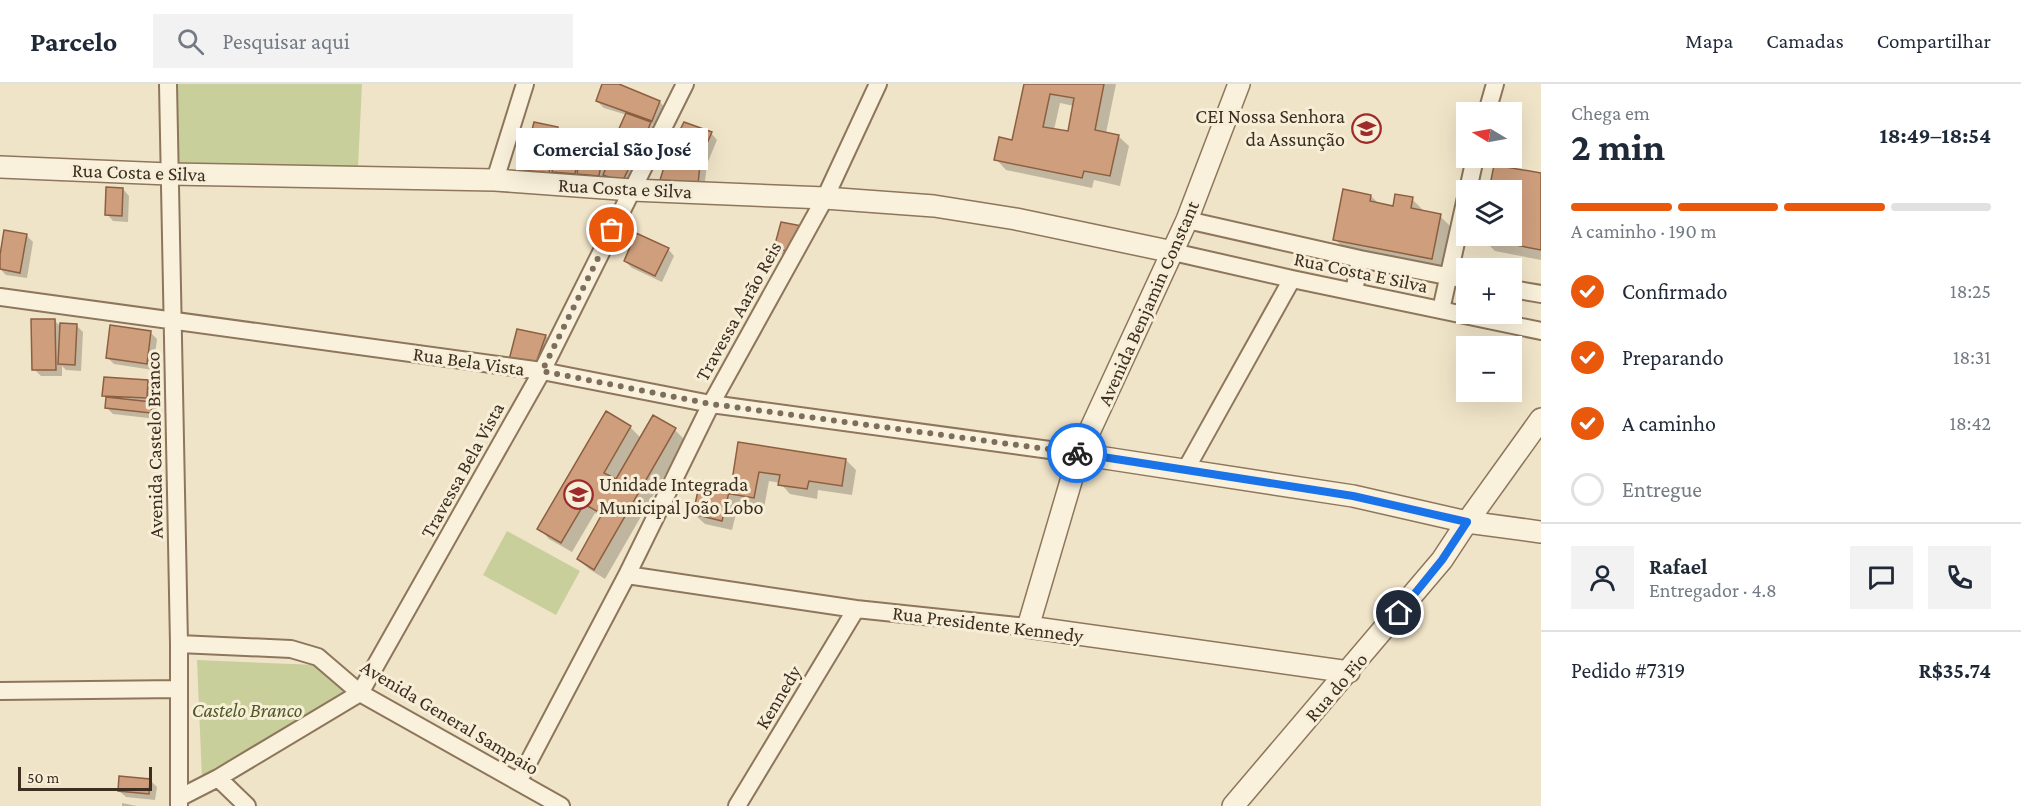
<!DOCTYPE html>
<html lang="pt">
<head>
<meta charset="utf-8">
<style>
	:root { --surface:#fff; --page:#f2f2f3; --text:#1f2937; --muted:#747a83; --line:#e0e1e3; --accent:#ea580c }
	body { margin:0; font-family:"Crimson Pro",serif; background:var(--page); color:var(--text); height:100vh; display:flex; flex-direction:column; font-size:22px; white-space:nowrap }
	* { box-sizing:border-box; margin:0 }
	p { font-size:20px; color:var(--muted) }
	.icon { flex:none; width:33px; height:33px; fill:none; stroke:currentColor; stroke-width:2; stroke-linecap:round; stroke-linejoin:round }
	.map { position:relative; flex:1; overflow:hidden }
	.sheet { display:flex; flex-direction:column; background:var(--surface); width:480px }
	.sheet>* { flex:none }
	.needle { width:39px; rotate:280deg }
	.buttons { position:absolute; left:1456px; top:18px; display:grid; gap:12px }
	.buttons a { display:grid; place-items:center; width:66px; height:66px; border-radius:0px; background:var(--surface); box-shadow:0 6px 24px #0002; font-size:30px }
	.scale { position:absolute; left:18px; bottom:15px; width:134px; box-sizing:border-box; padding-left:6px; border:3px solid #3d2e20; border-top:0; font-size:16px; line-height:21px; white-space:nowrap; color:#3d2e20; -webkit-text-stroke:4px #f7eed8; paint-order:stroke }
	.pin { position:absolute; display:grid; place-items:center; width:51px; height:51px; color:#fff; margin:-26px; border:3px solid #fff; border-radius:50%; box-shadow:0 2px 6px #0007 }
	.courier { position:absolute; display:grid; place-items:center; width:60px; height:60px; margin:-30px; border:4px solid #1a73e8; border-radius:50%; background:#fff; color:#222; box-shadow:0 2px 8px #0007 }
	.bubble { position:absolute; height:42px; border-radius:0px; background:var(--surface); box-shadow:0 6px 24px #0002; font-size:20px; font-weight:700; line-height:42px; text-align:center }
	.overview em { font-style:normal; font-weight:700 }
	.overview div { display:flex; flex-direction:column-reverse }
	.overview { display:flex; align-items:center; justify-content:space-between; height:102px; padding:0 30px }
	h1 { font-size:39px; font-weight:700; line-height:45px }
	.bar { display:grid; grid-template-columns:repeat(4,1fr); gap:9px 6px; align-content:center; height:72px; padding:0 30px }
	.bar i { height:8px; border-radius:4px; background:var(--line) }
	.bar .current { background:var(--accent) }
	.bar p { grid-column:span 4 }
	.line { display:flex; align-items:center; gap:15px; padding:0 30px; border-top:2px solid var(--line) }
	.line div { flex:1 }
	.round { display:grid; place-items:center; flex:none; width:63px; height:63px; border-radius:0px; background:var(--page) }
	ol { padding:0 30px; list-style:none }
	li { display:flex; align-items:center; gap:18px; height:66px }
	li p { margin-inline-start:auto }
	li .icon { padding:6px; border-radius:50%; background:var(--accent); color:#fff; stroke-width:4 }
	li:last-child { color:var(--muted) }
	li i { width:33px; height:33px; border:3px solid var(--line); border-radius:50% }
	header { display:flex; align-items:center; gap:36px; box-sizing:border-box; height:84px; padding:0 30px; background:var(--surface); border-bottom:2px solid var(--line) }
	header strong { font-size:28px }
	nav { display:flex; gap:33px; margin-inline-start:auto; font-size:21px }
	.search { width:420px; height:54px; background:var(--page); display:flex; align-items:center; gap:15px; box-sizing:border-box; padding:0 21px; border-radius:0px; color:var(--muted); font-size:22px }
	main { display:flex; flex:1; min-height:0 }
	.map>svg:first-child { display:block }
</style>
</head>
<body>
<header>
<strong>Parcelo</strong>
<div class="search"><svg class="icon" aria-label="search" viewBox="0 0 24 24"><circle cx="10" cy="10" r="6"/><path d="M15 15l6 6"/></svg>Pesquisar aqui</div>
<nav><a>Mapa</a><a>Camadas</a><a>Compartilhar</a></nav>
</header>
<main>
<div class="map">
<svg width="1541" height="722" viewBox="0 0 1541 722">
	<rect width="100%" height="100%" fill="#f0e4c8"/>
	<path fill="#c9cf9b" d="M172,0h190l-4,83 -186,-2z
		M507,447l73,40 -24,44 -73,-40z
		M197,576l120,5 33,33 -148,81z"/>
	<path fill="#0003" fill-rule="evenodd" d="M603,0h13l44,18 6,7 -7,18 -8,-3 6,6 -9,22 -5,-2 -8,15 -10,-5 11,12 -7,16 -17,-6 -6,-6 -1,6 -45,-4 -4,-4 -1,4 -25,-2 -6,-7 33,-41 7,6 17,4 7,7 -2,7 16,3 8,7 19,3 -8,-8 7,-17 -9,-7 8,-18 -23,-7 -7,-7zM559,87l23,2v3l-23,-2z
		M1026,0h90l-10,49 12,3 11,10 -9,40 -26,-6 -2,8 -86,-18 -10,-11 18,-17zM1060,19l14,3 -5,27 -15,-3z
		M711,49l6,7 -10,24 -3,25 -36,-3 -6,-6z
		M1495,82l46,9v85l-46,-9 -13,-13v-2h30v-46h-21z
		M123,105l6,7 -1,26 -15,-1 -6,-7z
		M1371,112l8,8 15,3 18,-8 10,10v3l18,4 10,10 -8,43 -97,-19 -10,-11z
		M782,140l11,33 -10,-2 -7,-7z
		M26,151l7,7 -6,36 -21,-3 -6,-6v-5z
		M668,165l6,7 -12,26 -30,-14 -7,-7z
		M54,236l8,8 14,-3 7,7 -2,39 -15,-1 -4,-4v10h-21l-7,-7z
		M518,246l28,6 6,7 -10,29z
		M151,249l6,6 -4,31 -39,-6 -7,-7z
		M148,297l6,7 -1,17 5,5 -1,9 -44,-5 -6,-6 1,-9 -4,-4z
		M654,333l21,13 10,10 -80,139 -16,-10 -11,-10 25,-42 -8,-4 -23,39 -23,-13 -10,-11 91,-101 11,11z
		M739,360l107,16 10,10 -4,25 -34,-5 -1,9 -27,-5 -10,-11 -11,-2 -5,27 -22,-4 -3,-3 -7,29 -27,-6 -11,-10 35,-25 3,3z
		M150,696l7,7 -2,13 -29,-3 -7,-6z
		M122,719l15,3h-15z"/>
	<path fill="#cf9f7d" stroke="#8d5f41" stroke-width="1.5" fill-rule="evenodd" d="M602,0h17l41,17 -8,20 -56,-20z
		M1024,0h80l-9,46 24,5 -9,41 -26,-5 -2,7 -88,-18 5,-23 13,3zM1050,10l24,4 -6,33 -25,-4z
		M626,29l25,9 -10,24 -15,-5 3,-4 -12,-4z
		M534,38l24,5 -9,46 -27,-3z
		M684,38l28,10 -11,25 -33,-3z
		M560,48l22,5 -7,37 -23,-2z
		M626,57l15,5 -9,17 -13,-6z
		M581,66l22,3 -4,23 -22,-2z
		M668,70l33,3 -3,26 -38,-3z
		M611,71l20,9 -9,18 -19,-7z
		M1494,81l47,8v77l-61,-12 1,-2h31v-46h-23z
		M106,103l17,1 -1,28 -17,-1z
		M1343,105l28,6 -1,6 23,5 2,-12 18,3 -2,11 30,6 -9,45 -99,-19z
		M781,138l21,4 -16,25 -12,-3z
		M4,146l23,4 -7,39 -20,-4v-14z
		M636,149l33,15 -14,28 -31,-15z
		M31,235h24l1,51h-24z
		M60,239l17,1 -2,41 -17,-1z
		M110,241l41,6 -4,33 -41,-6z
		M517,245l29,6 -11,31 -26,-6z
		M104,293l44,3 -1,18 -45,-2z
		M106,313l46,5 -1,11 -46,-5z
		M606,327l25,15 -27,47 12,6 37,-64 23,13 -82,142 -17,-11 25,-45 -18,-10 -23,39 -24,-14z
		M738,358l108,17 -4,27 -33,-5 -2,8 -29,-4 2,-10 -21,-3 -5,26 -24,-4z
		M700,397l30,7 -8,33 -29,-7z
		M119,692l31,3 -1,15 -31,-3z"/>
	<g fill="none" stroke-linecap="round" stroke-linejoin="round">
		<defs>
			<path id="minor" d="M168,0l11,560v162
				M1487,28l8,-28
				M495,96l30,-96
				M1468,106l7,-32
				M1187,136l173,39 107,21
				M1173,168l119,27 249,52
				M1512,205l29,5
				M1354,208l6,-33
				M0,213l542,74 169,33 368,50
				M1441,226l26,-117
				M1186,385l106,-190
				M627,491l229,34 172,18
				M179,560l112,5 27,8 42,36 201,113
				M0,607l179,-2
				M218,694l142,-85 182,-322 143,-287
				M518,698l109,-207 84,-171 114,-206 53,-114
				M179,714l39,-20 29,28
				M737,722l119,-197"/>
			<path id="tertiary" d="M1239,0l-52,136 -108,234 -51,173 321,45
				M0,83l169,7 326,6 137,10 193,8 109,8 82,13 157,33
				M1079,370l274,42 114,26 74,10
				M1233,722l209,-246 25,-38 74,-103"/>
		</defs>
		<use href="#minor" stroke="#8d765c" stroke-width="20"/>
		<use href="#tertiary" stroke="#8d765c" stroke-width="24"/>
		<use href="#minor" stroke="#faf1dc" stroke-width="16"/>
		<use href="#tertiary" stroke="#faf1dc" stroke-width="21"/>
	</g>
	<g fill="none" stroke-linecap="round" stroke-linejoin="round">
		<path stroke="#7c6e5b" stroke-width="6" stroke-dasharray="0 10.8" d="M612,146l-70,141 169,33 366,49"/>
		<path stroke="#1a73e8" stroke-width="8" d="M1077,369l276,43 114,26 -25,38 -43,53"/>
	</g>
	<defs>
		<symbol id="school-ring" viewBox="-11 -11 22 22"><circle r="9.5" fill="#f7eed8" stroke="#9e2a2b" stroke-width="1.5"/><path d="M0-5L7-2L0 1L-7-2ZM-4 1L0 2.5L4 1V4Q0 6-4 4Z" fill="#9e2a2b"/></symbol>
	</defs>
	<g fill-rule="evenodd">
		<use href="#school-ring" x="1350" y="28" width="33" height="33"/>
		<use href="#school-ring" x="562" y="394" width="33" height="33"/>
	</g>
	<g text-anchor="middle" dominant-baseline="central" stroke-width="6" stroke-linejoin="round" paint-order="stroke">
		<g font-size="20" fill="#3d2e20" stroke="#f7eed8" text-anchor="end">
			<text x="1345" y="32">CEI Nossa Senhora<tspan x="1345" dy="23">da Assunção</tspan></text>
			<text x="599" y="400" text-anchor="start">Unidade Integrada<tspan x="599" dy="23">Municipal João Lobo</tspan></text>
		</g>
		<g font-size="20" fill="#3d2e20" stroke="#f7eed8">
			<text transform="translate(139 88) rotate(2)">Rua Costa e Silva</text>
			<text transform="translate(625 104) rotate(3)">Rua Costa e Silva</text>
			<text transform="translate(1361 188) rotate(12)">Rua Costa E Silva</text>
			<text transform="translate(1148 219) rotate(-66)">Avenida Benjamin Constant</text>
			<text transform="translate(738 227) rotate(-61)">Travessa Aarão Reis</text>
			<text transform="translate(469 277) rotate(8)">Rua Bela Vista</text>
			<text transform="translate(154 361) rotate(-91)">Avenida Castelo Branco</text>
			<text transform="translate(462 386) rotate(-61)">Travessa Bela Vista</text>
			<text transform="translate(988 540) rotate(7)">Rua Presidente Kennedy</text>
			<text transform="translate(1336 603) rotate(-49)">Rua do Fio</text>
			<text transform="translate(778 613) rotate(-59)">Kennedy</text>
			<text transform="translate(450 633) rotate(31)">Avenida General Sampaio</text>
		</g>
		<g font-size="20" font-style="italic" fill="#4d5a26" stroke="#f7eed8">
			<text x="247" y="626">Castelo Branco</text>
		</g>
	</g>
</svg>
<div class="buttons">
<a><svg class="needle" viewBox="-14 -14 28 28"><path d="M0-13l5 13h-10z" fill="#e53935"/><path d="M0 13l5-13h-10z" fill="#747a83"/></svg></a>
<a><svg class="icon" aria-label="layers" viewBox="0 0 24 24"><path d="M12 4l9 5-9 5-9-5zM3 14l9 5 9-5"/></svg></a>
<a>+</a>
<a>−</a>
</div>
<div class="scale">50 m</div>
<div class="pin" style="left:612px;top:146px;background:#ea580c"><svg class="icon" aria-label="bag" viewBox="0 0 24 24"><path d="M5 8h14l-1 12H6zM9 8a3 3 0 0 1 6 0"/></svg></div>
<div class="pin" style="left:1399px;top:529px;background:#1f2937"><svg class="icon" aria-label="home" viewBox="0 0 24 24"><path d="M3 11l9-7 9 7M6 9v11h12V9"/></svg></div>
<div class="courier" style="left:1077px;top:369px"><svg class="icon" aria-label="bike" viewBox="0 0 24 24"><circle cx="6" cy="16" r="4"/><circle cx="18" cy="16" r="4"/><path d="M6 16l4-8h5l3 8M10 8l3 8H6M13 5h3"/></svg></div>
<div class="bubble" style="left:516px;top:44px;width:192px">Comercial São José</div>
</div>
<section class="sheet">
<div class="overview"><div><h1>2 min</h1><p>Chega em</p></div><em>18:49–18:54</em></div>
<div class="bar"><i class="current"></i><i class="current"></i><i class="current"></i><i></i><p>A caminho · 190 m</p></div>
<ol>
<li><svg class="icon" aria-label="check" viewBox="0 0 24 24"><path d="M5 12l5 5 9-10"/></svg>Confirmado<p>18:25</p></li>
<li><svg class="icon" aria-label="check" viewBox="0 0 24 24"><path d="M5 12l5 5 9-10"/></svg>Preparando<p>18:31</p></li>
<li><svg class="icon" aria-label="check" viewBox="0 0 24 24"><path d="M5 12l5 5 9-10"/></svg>A caminho<p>18:42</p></li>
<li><i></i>Entregue</li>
</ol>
<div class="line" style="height:108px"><a class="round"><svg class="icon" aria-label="person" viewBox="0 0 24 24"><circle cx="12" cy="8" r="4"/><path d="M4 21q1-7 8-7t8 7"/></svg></a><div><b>Rafael</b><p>Entregador · 4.8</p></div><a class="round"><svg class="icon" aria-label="chat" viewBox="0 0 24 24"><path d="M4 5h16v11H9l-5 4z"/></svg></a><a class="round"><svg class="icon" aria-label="phone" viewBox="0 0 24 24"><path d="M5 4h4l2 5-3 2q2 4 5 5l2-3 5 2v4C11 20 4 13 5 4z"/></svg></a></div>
<div class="line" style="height:78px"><div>Pedido #7319</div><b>R$35.74</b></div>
</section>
</main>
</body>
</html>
